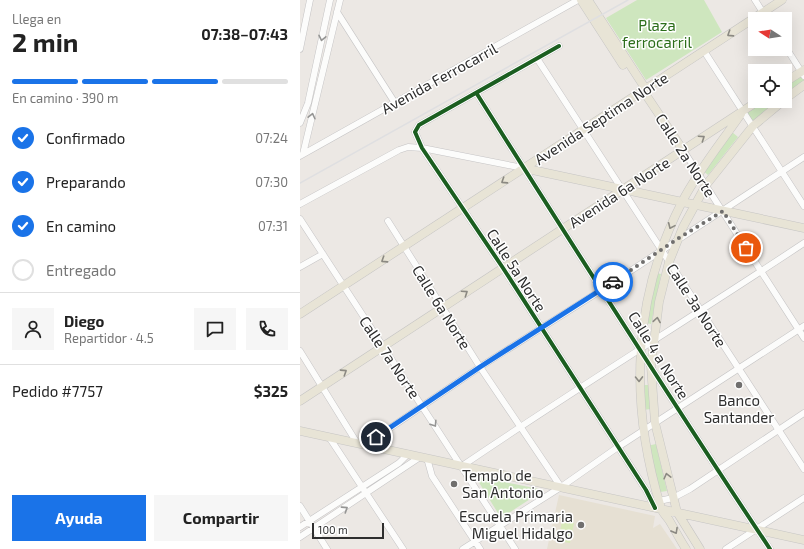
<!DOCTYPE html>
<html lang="es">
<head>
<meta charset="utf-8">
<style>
	:root { --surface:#fff; --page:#f6f6f6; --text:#222; --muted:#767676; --line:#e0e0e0; --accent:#1a73e8 }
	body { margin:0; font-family:"Exo 2",sans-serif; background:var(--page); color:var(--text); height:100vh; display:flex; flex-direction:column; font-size:15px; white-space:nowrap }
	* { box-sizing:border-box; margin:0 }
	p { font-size:13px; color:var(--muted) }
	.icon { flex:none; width:22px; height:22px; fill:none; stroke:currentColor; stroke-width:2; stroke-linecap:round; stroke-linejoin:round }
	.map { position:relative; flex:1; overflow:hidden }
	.drawer { display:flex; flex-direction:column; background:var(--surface); width:300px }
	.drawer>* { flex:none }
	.needle { width:26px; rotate:282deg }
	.controls { position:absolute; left:448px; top:12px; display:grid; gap:8px }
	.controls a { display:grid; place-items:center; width:44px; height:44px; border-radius:0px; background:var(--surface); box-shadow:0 4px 16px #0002; font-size:20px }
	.scale { position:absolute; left:12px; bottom:10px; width:72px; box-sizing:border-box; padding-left:4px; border:2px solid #2e2e2e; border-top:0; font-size:11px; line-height:14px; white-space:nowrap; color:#2e2e2e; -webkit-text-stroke:3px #fff; paint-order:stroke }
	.pin { position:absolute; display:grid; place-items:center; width:34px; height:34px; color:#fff; margin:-17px; border:2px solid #fff; border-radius:50%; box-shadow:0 1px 4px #0007 }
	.courier { position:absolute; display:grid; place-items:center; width:40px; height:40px; margin:-20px; border:3px solid #1a73e8; border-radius:50%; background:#fff; color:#222; box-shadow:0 1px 5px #0007 }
	.overview em { font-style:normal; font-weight:700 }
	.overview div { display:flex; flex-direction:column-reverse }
	.overview { display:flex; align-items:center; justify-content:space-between; height:68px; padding:0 12px }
	h1 { font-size:26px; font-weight:700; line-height:30px }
	.bar { display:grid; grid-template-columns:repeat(4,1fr); gap:6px 4px; align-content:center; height:48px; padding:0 12px }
	.bar i { height:5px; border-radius:3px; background:var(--line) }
	.bar .active { background:var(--accent) }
	.bar p { grid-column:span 4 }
	.line { display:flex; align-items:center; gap:10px; padding:0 12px; border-top:1px solid var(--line) }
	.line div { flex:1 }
	.round { display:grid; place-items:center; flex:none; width:42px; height:42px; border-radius:0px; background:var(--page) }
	ol { padding:0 12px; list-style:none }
	li { display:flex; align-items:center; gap:12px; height:44px }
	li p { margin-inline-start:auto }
	li .icon { padding:4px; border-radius:50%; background:var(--accent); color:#fff; stroke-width:4 }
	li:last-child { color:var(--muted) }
	li i { width:22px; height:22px; border:2px solid var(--line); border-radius:50% }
	.cta { display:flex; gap:8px; margin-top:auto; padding:8px 12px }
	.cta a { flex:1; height:46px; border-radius:0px; background:var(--accent); color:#fff; font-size:16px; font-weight:700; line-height:46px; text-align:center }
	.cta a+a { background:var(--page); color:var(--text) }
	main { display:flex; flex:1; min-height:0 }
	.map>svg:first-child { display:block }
</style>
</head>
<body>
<main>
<section class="drawer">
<div class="overview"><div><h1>2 min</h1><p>Llega en</p></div><em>07:38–07:43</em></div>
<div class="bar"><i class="active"></i><i class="active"></i><i class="active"></i><i></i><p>En camino · 390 m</p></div>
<ol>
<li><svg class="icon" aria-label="check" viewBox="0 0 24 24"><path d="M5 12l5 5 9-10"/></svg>Confirmado<p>07:24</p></li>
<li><svg class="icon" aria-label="check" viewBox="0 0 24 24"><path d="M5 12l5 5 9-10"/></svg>Preparando<p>07:30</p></li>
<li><svg class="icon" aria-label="check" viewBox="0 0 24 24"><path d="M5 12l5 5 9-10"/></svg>En camino<p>07:31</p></li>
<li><i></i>Entregado</li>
</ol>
<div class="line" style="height:72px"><a class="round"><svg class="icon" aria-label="person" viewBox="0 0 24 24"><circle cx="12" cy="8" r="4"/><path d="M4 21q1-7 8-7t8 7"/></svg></a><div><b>Diego</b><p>Repartidor · 4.5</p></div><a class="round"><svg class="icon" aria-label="chat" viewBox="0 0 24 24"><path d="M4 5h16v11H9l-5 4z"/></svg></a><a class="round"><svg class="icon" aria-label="phone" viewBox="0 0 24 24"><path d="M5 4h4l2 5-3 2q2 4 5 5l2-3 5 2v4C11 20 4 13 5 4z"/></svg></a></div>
<div class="line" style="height:52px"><div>Pedido #7757</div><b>$325</b></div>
<div class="cta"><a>Ayuda</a><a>Compartir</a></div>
</section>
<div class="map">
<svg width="504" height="549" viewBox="0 0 504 549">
	<rect width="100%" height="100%" fill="#ece8e4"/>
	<path fill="#e6e0d3" d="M259,495l96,21 -2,12 7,-4 17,25h-130z"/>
	<path fill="#cee6be" d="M337,0h67l18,32 -76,48 -40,-62z
		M501,71l3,5v6l-19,16v-16z
		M458,101h23l-29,23 -8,-13z
		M432,132l6,5 -30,38 -6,-5z
		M356,273l5,1 -10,50 -6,-1z
		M339,385h11l1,24 -8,1z
		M356,444l11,47 -7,1 -13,-46z
		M175,476l69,14 -43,28z"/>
	<path fill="#d9eabb" d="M262,521l12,2 -4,20 -12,-2z"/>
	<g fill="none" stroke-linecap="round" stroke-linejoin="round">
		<defs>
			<path id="minor" d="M455,0l12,19
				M37,12l58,91
				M259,46l-140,79 -4,7 7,16 81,120 143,222 9,18
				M485,46l19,30
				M0,49l10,-49
				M404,51l100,155
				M238,60l266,409
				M177,94c96,152 193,305 293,455
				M0,123l8,-20 22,-103
				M383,150l121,188
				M3,154l37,-154
				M0,156l278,-156
				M0,204l99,-54 9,-3 14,1 101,20
				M0,219l215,330
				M88,221l92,146 81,120
				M0,267l23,-13
				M0,351l57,92
				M29,437l74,112
				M65,445l115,-78 123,-78 201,-132
				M127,458l5,18 48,73
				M162,466c113,-77 229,-148 342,-223
				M359,501l14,-3 17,-9 114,-76
				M0,506l27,43
				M0,527l99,-64 9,-9
				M0,537l120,-80
				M163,549l98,-62 57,-40 186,-121
				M426,549l78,-51"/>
			<path id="major" d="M281,0l42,65
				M288,0l57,88 1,7 37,55
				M485,82l19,-12
				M485,99l19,-14
				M223,168l281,60
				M0,314l482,-314
				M0,401l458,-300
				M0,431l504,109
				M386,549c-6,-9 -11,-19 -17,-29 -3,-4 -7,-8 -8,-12 -32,-104 -29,-209 21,-306 16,-31 39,-59 59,-88
				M400,549l-23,-37 -22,-89 -4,-57 8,-64 10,-40 14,-35 23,-42 47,-59 30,-25"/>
		</defs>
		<use href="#minor" stroke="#c5c4c5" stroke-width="7"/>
		<use href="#major" stroke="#c6c5c4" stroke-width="9"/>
		<use href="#minor" stroke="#fcfcfb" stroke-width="6"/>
		<use href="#major" stroke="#e8e4d6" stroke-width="8"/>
		<path stroke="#dfdfe1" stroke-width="1.5" d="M0,183l328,-183"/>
		<defs>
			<path id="cycleway" d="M259,46l-140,79 -4,7 7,16 81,120 143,222 9,18
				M177,94c96,152 193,305 293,455"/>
		</defs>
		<use href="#cycleway" stroke="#fff" stroke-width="6"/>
		<use href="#cycleway" stroke="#1b5e20" stroke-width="4"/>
	</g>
	<defs><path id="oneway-chevron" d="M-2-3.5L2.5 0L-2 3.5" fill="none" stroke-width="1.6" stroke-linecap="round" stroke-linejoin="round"/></defs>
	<g stroke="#8b8982">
		<use href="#oneway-chevron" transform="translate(430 34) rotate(147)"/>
		<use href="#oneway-chevron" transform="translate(402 138) rotate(-34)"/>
		<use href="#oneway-chevron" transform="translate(204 181) rotate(147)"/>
		<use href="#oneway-chevron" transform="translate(371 226) rotate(114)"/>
		<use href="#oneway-chevron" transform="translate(84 260) rotate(147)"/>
		<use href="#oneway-chevron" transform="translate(165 293) rotate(-34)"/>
		<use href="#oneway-chevron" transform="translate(357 320) rotate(-81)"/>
		<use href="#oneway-chevron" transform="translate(44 372) rotate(-33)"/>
		<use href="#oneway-chevron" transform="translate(339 379) rotate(89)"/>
		<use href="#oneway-chevron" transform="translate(367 476) rotate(-104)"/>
		<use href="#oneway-chevron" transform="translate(375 531) rotate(61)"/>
	</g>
	<g stroke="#959594">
		<use href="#oneway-chevron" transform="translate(22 38) rotate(102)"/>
		<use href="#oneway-chevron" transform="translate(12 116) rotate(-77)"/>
		<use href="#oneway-chevron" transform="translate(134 424) rotate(57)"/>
		<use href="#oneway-chevron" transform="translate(45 509) rotate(-33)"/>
	</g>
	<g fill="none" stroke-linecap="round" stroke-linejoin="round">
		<path stroke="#706f6e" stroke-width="4" stroke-dasharray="0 7.2" d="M313,282l66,-44 44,-27 23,37"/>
		<path stroke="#1a73e8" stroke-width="5" d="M76,437l104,-70 133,-85"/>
	</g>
	<g fill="#706f6e" stroke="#fff" stroke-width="1.5">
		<circle cx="439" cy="385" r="4"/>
		<circle cx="154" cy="484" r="4"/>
		<circle cx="281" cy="525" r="4"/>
	</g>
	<g text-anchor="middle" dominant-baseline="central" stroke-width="3" stroke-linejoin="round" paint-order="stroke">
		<g font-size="15" fill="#2c6e1b" stroke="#fff">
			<text x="357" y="25">Plaza<tspan x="357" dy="17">ferrocarril</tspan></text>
		</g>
		<g font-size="15" fill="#2e2e2e" stroke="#fff">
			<text transform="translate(139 78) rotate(-29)">Avenida Ferrocarril</text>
			<text transform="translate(301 118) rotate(-33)">Avenida Septima Norte</text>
			<text transform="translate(386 155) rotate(57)">Calle 2a Norte</text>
			<text transform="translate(319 192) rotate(-33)">Avenida 6a Norte</text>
			<text transform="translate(217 270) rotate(57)">Calle 5a Norte</text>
			<text transform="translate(397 305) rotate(57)">Calle 3a Norte</text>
			<text transform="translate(142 307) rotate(58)">Calle 6a Norte</text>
			<text transform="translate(359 355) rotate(58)">Calle 4 a Norte</text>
			<text transform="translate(90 357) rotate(56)">Calle 7a Norte</text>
		</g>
		<g font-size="15" fill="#2e2e2e" stroke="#fff">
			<text x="439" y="400">Banco<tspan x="439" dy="17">Santander</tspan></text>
			<text x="162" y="475" text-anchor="start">Templo de<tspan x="162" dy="17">San Antonio</tspan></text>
			<text x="273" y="516" text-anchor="end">Escuela Primaria<tspan x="273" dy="17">Miguel Hidalgo</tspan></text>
		</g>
	</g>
</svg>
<div class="controls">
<a><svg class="needle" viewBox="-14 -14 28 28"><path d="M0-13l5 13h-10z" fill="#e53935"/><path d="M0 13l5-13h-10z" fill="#767676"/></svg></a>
<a><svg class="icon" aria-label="locate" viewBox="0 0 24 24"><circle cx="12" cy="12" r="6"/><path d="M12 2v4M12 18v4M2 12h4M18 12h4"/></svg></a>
</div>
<div class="scale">100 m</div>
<div class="pin" style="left:446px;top:248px;background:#ea580c"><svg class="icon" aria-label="bag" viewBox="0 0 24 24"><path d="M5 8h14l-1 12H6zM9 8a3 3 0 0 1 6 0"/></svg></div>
<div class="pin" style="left:76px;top:437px;background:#1f2937"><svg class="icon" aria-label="home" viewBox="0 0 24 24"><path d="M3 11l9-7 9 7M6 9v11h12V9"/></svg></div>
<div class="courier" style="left:313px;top:282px"><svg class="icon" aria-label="car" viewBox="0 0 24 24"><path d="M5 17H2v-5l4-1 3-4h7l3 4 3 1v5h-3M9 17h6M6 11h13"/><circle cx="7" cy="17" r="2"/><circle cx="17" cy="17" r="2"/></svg></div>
</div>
</main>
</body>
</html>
